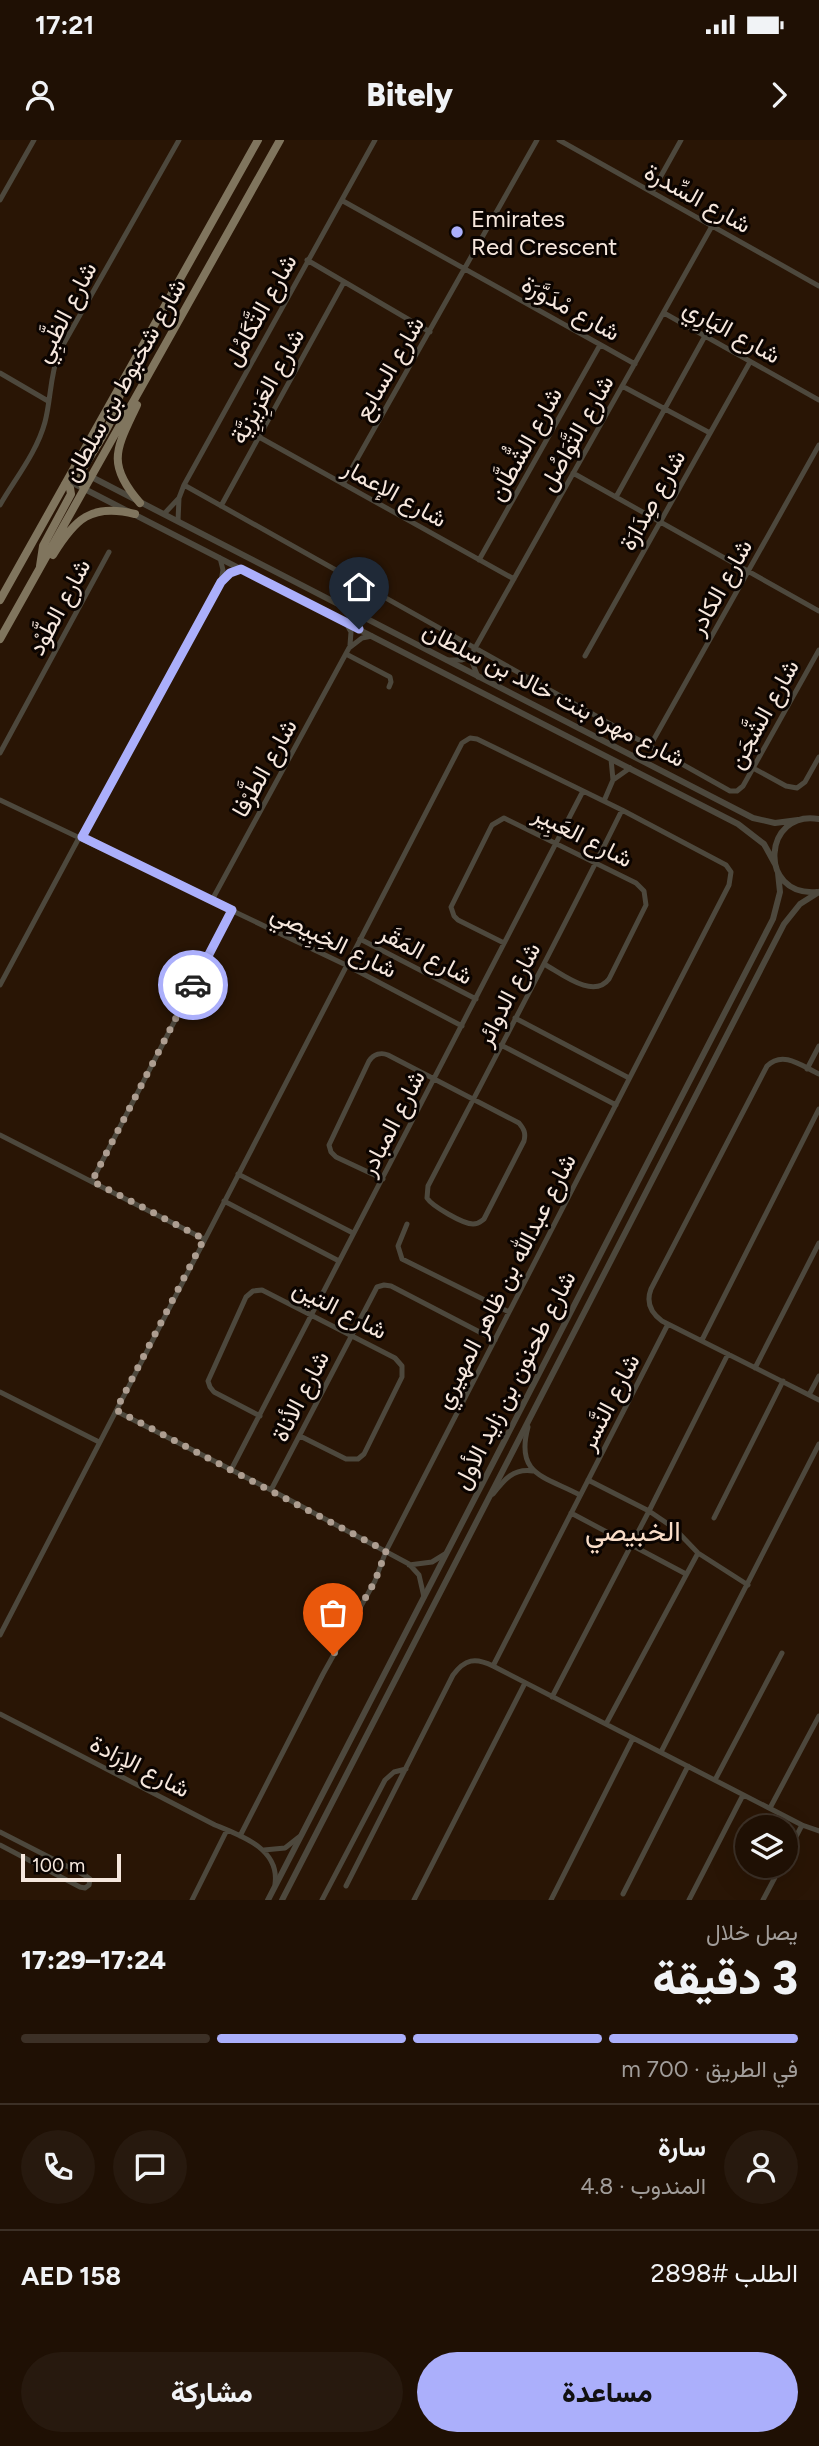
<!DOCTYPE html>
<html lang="ar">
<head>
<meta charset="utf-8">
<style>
	:root { --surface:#1f1004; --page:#27190e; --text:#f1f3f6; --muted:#a19d9a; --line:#3c3026; --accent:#abaffb }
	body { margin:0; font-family:Figtree,Vazirmatn,sans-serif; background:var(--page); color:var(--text); direction:rtl; height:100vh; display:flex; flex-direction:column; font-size:26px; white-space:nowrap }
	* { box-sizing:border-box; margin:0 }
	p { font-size:23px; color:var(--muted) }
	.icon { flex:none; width:38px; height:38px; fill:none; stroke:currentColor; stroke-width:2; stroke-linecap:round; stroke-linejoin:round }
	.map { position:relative; height:1760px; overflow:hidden; direction:ltr }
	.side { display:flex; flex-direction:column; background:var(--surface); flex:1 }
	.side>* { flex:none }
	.tools { position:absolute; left:735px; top:1675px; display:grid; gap:14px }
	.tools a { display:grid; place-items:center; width:63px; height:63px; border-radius:50%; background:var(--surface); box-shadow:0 7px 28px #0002,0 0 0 2px var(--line); font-size:35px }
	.scale { position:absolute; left:21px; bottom:18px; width:100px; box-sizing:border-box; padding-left:7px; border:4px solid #f6e7dd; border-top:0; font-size:19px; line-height:24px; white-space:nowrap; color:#f6e7dd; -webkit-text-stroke:5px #0b0401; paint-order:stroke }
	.pin { position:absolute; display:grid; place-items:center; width:60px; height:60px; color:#fff; margin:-72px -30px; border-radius:50% 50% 50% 0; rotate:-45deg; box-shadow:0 0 7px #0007 }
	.pin .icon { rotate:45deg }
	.courier { position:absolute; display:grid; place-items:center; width:70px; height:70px; margin:-35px; border:5px solid #abaffb; border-radius:50%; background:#fff; color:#222; box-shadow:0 2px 9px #0007 }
	.headline em { font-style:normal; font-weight:800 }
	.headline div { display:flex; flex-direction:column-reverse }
	.headline { display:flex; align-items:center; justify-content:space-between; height:119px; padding:0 21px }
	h1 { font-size:46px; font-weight:800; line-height:52px }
	.bar { display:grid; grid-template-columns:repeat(4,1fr); gap:10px 7px; align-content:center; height:84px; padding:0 21px }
	.bar i { height:9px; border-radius:5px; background:var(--line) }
	.bar .active { background:var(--accent) }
	.bar p { grid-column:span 4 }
	.line { display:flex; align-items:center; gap:18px; padding:0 21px; border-top:2px solid var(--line) }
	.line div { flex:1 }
	.round { display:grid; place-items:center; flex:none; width:74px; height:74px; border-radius:37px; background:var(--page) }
	.cta { display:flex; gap:14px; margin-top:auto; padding:14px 21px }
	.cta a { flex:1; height:80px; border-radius:42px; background:var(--accent); color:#111; font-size:28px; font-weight:800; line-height:80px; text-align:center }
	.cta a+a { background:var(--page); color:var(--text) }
	.status { display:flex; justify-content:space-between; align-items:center; height:49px; padding:0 35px; background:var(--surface); direction:ltr }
	.status svg { height:19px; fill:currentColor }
	header { display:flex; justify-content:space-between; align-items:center; height:91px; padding:0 21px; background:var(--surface); font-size:32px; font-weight:800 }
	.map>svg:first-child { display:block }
</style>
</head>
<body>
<div class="status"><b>17:21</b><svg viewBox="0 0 49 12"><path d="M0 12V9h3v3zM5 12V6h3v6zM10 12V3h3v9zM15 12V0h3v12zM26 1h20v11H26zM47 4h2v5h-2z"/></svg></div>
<header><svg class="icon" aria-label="forward" viewBox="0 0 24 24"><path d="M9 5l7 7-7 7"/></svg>Bitely<svg class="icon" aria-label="person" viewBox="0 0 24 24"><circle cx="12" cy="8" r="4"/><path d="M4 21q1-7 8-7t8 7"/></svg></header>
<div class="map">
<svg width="819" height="1760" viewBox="0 0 819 1760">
	<rect width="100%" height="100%" fill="#291505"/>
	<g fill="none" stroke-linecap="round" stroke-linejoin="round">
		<path stroke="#4d483d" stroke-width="5" d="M559,0l260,146
			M652,52l29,-52
			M0,60l34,-60
			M343,61l292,163
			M307,120l123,72
			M664,173l155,87
			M0,233l48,28
			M622,246l88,47
			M259,297l255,142
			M573,333l246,138
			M343,344l194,-344
			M184,345l546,306h7l6,-5 76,-136
			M616,357l89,-161
			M0,365c15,-26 37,-53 45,-83 6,-23 5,-47 14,-70l120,-212
			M221,366l123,-224
			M164,374l15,-16
			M178,381l1,-23 5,-13 191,-345
			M220,418l3,12 -2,11
			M479,420l121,-215
			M346,483l5,9 -1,13
			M346,514l44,23 1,5 -2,5
			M585,516l165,-294
			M470,517l8,20
			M447,520h15l8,-3 242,-431
			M650,606l169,-301
			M0,613l109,-201
			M753,628l33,18 11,2 8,-6 14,-25
			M613,640l17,-12
			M0,660l346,165 116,61
			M604,661l9,-21 -2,-21
			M82,697l139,-256 9,-8 11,-4
			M212,760l137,-252 13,-10 10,-2
			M360,799l116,60
			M504,803l-46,-23 -4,-4 -3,-9 41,-82 12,-7 132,65 8,8 2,14 -37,74c-16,21 -48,-6 -65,-15
			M0,845l80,-149
			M515,878l114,60
			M501,905l115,60
			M807,929l12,-23
			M819,934c-17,-8 -36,-24 -52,-8l-116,223c-5,13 0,24 11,32l157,79
			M0,995l204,104
			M238,1034l115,59
			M383,1039l-47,-22 -5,-5 -2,-7 40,-84c5,-7 12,-9 19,-6l131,68c5,6 7,10 5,18l-40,78c-4,3 -5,5 -11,5 -10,0 -41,-18 -46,-26l1,-12c65,-125 132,-250 194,-376
			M92,1041l140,-271
			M224,1061l115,60
			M407,1084l-9,22 4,13 107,53
			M702,1200l117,-231
			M755,1228l64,-125
			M0,1252l99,50
			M809,1255l10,-19
			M116,1271l155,79 138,74 10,11 5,22
			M260,1276l-46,-24 -4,-5 -2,-6 38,-84 7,-6 9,-1 133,68 7,8v11l-38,77 -6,5h-12l-46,-23
			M528,1287c-13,48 16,49 52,68
			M231,1330l352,-679
			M588,1340l61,31 25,17 24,25 50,32
			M271,1350l106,-203 7,-2 7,1 104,54
			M493,1354c11,-14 20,-26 40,-23
			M571,1373l115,61
			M714,1378l69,-137
			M409,1425l23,-3 13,-8
			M0,1495l462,-892 8,-5 7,1 145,71 104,55 5,7 -2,13 -343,666 -11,30 -52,93 -83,162
			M493,1526l175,-342
			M552,1557l97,-186 79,-157
			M0,1574l215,111c27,11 65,24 60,59
			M606,1584l92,-171
			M661,1612l158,-308
			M715,1640l67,-127
			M770,1668l49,-92
			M0,1692l86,44 4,3 -1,6 -4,3 -5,-1 -80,-42
			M264,1710l21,-2 14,-11
			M786,1716l16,-31
			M346,1746l107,-211c12,-16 22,-18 40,-9l309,159 17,6
			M623,1754l65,-128
			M192,1760l35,-70
			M322,1760l63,-120 9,-8 12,-3
			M414,1760l111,-217
			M551,1760l82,-162
			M689,1760l54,-105
			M763,1760l18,-34"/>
		<path stroke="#4d483d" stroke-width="6" d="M80,331l673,347 22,5 23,-3
			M67,340l671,344 26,20 11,20
			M817,752c-60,5 -54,-83 2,-73
			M268,1760l505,-981 7,-27 -2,-19
			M282,1760l502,-976 16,-20 19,-12"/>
		<path stroke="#80755e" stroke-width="8" d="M137,265c-20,43 -32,58 3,98
			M84,349l-4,-10 1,-7c15,-26 37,-54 40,-85
			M53,415c22,-36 38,-52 82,-41
			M40,426l3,-20 28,-52 -1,-6 -5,-4
			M0,460l258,-460
			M0,499l280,-499"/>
	</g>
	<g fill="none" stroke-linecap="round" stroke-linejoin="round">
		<path stroke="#ae9e91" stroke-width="7" stroke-dasharray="0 12.6" d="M193,845l-101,196 112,58 -88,171 270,141 -11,30 -42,74"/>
		<path stroke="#abaffb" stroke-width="9" d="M193,845l39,-75 -150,-73 139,-255 9,-9 11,-4 118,60"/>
	</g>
	<circle fill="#abaffb" stroke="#0b0401" stroke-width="2.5" cx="457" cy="92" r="7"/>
	<g text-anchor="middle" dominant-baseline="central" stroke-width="6" stroke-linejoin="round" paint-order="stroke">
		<g font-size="24" fill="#f6e7dd" stroke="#0b0401">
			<text transform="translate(698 58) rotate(29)">شارع السِّدرة</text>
			<text transform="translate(571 168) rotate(29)">شارع مْدَوَّرَة</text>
			<text transform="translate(260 170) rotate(-61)">شارع التَّكَامُل</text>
			<text transform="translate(65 172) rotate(-63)">شارع الظَّبِي</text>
			<text transform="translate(732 191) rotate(29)">شارع اليَارِي</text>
			<text transform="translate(389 228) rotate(-60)">شارع السابع</text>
			<text transform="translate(124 240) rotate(-61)">شارع شخبوط بن سلطان</text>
			<text transform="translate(267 246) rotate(-61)">شارع العَزِيزِيَّة</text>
			<text transform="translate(576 293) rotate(-61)">شارع التَّوَاصُل</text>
			<text transform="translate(525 304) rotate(-61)">شارع الشُّطَّان</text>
			<text transform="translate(395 353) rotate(29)">شارع الإعمار</text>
			<text transform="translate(652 360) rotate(-61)">شارع صِدَارَة</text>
			<text transform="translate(720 447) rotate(-61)">شارع الكادر</text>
			<text transform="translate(59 467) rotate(-62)">شارع الطَّوْد</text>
			<text transform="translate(554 554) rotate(27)">شارع مهره بنت خالد بن سلطان</text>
			<text transform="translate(763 574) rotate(-61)">شارع الشَّجَن</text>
			<text transform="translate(264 628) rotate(-61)">شارع الطَّرْفا</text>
			<text transform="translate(583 696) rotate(27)">شارع العَبِير</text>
			<text transform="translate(334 801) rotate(26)">شارع الخِبِيصِي</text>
			<text transform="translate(426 814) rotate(28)">شارع المَقَر</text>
			<text transform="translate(508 854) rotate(-63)">شارع الدوائر</text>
			<text transform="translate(392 983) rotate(-63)">شارع المبادر</text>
			<text transform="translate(505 1141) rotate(-63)">شارع عبدالله بن ظاهر المهيري</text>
			<text transform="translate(340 1169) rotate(27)">شارع التين</text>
			<text transform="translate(514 1240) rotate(-63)">شارع طحنون بن زايد الأول</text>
			<text transform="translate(300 1256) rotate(-63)">شارع الأناة</text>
			<text transform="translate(609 1262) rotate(-63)">شارع النَّسر</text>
			<text transform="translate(140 1626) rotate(27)">شارع الإرَادة</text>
		</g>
		<g font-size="24" fill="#f6e7dd" stroke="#0b0401" text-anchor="start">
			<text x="471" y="78">Emirates<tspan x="471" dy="28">Red Crescent</tspan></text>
		</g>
		<g font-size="28" fill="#f9ddc8" stroke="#0b0401">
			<text x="633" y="1391">الخبيصي</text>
		</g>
	</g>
</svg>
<div class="tools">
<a><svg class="icon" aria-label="layers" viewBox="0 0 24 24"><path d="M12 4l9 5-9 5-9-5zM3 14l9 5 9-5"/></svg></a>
</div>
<div class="scale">100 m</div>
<div class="pin" style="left:333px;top:1515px;background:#ea580c"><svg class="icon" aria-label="bag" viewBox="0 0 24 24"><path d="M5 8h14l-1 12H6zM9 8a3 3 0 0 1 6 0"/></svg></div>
<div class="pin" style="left:359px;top:489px;background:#1f2937"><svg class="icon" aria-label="home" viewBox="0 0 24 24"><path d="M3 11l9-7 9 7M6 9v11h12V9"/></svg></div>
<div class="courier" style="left:193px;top:845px"><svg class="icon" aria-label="car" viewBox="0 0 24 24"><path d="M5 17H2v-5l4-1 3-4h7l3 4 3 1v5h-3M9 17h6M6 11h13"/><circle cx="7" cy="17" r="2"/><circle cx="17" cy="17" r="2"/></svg></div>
</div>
<section class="side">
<div class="headline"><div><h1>3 دقيقة</h1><p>يصل خلال</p></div><em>17:24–17:29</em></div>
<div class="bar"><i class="active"></i><i class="active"></i><i class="active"></i><i></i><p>في الطريق · 700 m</p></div>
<div class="line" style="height:126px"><a class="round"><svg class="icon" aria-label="person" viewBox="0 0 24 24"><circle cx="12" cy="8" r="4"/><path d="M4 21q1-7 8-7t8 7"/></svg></a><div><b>سارة</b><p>المندوب · 4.8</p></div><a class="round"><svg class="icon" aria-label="chat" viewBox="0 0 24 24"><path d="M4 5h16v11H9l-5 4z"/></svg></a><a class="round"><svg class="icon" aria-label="phone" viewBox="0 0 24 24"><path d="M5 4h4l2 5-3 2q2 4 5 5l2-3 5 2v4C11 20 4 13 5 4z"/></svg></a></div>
<div class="line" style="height:91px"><div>الطلب #2898</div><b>AED 158</b></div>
<div class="cta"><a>مساعدة</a><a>مشاركة</a></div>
</section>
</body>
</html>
